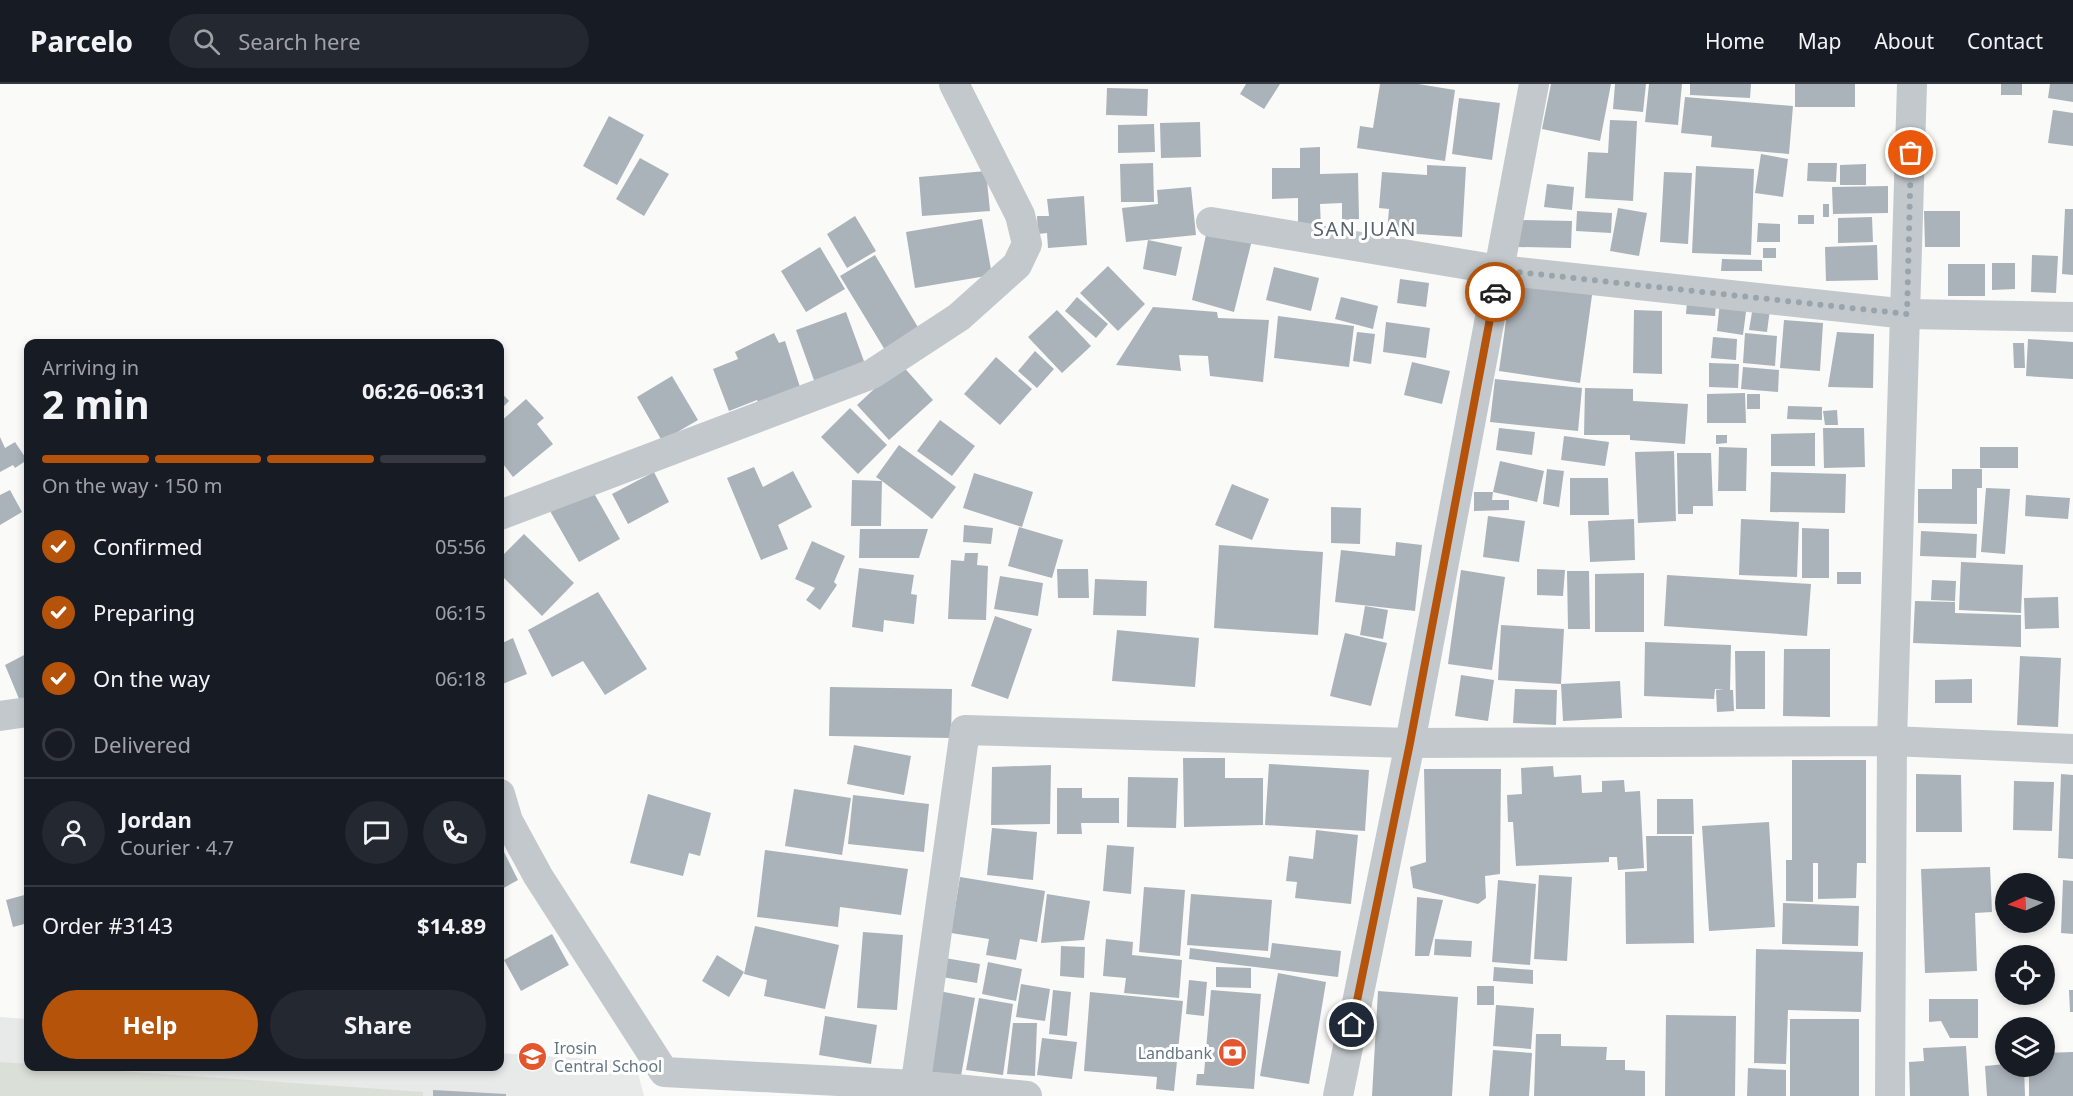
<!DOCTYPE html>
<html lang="en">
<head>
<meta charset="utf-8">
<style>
	:root { --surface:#171b24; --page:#242831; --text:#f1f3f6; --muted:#9ea1a6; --line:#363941; --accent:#b45309 }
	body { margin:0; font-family:"Noto Sans",sans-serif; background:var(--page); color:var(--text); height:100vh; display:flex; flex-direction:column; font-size:22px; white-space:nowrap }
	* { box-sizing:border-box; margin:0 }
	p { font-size:20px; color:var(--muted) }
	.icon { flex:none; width:33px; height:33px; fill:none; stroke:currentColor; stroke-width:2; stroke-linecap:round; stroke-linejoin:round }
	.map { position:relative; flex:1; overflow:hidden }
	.details { position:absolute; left:24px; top:255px; width:480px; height:732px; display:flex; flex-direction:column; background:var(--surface); border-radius:12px; box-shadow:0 3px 9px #0003 }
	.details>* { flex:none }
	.needle { width:39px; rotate:267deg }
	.fabs { position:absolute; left:1995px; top:789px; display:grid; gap:12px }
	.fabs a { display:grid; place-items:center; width:60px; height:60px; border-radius:50%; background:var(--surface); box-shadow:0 3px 9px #0003; font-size:30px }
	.pin { position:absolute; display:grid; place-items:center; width:51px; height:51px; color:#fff; margin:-26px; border:3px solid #fff; border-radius:50%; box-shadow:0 2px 6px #0007 }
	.courier { position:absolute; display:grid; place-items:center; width:60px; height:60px; margin:-30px; border:4px solid #b45309; border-radius:50%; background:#fff; color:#222; box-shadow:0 2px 8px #0007 }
	.headline em { font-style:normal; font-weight:700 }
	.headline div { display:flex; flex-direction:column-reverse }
	.headline { display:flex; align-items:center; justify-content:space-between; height:102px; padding:0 18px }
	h1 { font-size:39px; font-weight:700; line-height:45px }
	.bar { display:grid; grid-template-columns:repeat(4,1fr); gap:9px 6px; align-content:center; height:72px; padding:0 18px }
	.bar i { height:8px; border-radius:4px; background:var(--line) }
	.bar .current { background:var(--accent) }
	.bar p { grid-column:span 4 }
	.line { display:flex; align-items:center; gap:15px; padding:0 18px; border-top:2px solid var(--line) }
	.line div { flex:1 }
	.round { display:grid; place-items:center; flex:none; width:63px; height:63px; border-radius:32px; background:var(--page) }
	ol { padding:0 18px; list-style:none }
	li { display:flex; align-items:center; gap:18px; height:66px }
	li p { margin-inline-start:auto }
	li .icon { padding:6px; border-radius:50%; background:var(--accent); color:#fff; stroke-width:4 }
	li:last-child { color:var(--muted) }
	li i { width:33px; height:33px; border:3px solid var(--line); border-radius:50% }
	.action { display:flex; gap:12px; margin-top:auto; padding:12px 18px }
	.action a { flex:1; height:69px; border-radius:36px; background:var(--accent); color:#fff; font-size:24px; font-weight:700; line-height:69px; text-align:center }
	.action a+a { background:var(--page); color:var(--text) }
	header { display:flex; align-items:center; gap:36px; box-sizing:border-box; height:84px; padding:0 30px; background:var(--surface); border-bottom:2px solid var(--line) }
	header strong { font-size:28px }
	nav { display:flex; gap:33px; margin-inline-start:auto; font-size:21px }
	.search { width:420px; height:54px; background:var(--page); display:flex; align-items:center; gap:15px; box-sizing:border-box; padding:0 21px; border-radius:33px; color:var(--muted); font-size:22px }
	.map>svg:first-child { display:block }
</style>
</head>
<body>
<header>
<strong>Parcelo</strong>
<div class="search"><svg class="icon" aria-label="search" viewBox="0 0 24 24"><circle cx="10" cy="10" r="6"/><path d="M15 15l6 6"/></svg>Search here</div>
<nav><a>Home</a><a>Map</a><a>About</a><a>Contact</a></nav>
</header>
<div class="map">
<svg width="2073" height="1012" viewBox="0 0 2073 1012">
	<rect width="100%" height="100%" fill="#fafaf8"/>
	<path fill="#e8e9e9" d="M0,933l28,2v47h472v-13l135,9 9,34h-644z"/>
	<path fill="#dadfd7" d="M0,978l28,2v2l33,1 362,25v4h-423z"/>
	<path fill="#aab3b9" d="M1246,0h34l-16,25 -24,-15z
		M1380,0h38l37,6 -10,71 -88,-13 3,-22 13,2z
		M1551,0h60l-11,57 -58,-12z
		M1615,0h31l-3,28 -30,-3z
		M1649,0h33l-4,41 -33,-3z
		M1690,0h61l-1,14 -60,-3z
		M1795,0h60v23h-60z
		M2001,0h21v11h-21z
		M2050,0h23v18l-25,-4z
		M1107,4l41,1 -1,27 -41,-1z
		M1685,13l108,9 -4,48 -78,-7 1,-11 -31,-3z
		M1459,14l41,5 -8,57 -40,-6z
		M2053,26l20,3v33l-25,-3z
		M609,32l35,19 -27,50 -34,-19z
		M1610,36l27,1 -4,80 -48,-3 3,-46 20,1z
		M1200,38l1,35 -40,1 -1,-35z
		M1154,40l1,28 -37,1v-28z
		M1320,63v27l38,-1 1,46 -17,1v-17l-22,1 1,25h-23v-31l-26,1v-31h28v-20z
		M1761,70l27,5 -5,38 -28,-4z
		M640,74l29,16 -25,42 -28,-17z
		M1153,79l1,39h-33l-1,-38z
		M1808,79h29l-1,19 -29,-1z
		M1866,80v21h-26v-20z
		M1427,81l39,2 -4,70 -75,-5 2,-23 -10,-1 3,-36 45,3z
		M1696,82l58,3 -3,86 -59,-2z
		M986,87l4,40 -68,5 -3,-39z
		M1664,88l28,1 -4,71 -28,-2z
		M1547,100l27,3 -2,23 -28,-3z
		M1888,102v27l-55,1 -1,-27z
		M1191,103l5,48 -70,7 -4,-34 36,-4 -1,-14z
		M1084,112l3,49 -39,3 -1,-15 -9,1 -1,-18h12l-2,-17z
		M1823,120h6v13h-6z
		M1618,124l29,5 -8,43 -29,-5z
		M2065,125h8v66l-11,-1z
		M1577,127l35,2 -1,20 -35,-2z
		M1924,127h36v36h-35z
		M1798,131h16v9h-16z
		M855,132l21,35 -29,17 -20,-34z
		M1872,133l1,25 -35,1v-25z
		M982,135l10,56 -77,13 -9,-56z
		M1519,136l53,1 -1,27 -53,-1z
		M1758,139l22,1v18h-23z
		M1207,146l45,10 -18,72 -42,-12z
		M1148,156l34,7 -6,29 -33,-7z
		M1877,161l1,35 -52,1 -1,-34z
		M820,163l25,42 -39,23 -25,-41z
		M1763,164h13v10h-13z
		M875,171l47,79 -34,21 -48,-79z
		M2032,171l26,1 -2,37 -25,-1z
		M1722,175l40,1v11h-41z
		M1992,179h23v26l-23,1z
		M1948,180h37v32h-37z
		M1108,182l37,38 -27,27 -38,-38z
		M1274,183l45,11 -8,33 -45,-11z
		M1512,193l81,11 -13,95 -81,-12z
		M1400,195l29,4 -3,24 -29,-4z
		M1077,213l31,27 -12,14 -31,-27z
		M1341,213l37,9 -5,23 -38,-10z
		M1720,217l27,3 -4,31 -26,-4z
		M1687,218l29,3 -1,11 -29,-2z
		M1753,222l17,3 -3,23 -18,-2z
		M1153,223l64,5 1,6 51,2 -6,62 -53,-6 -2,-20 -29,-1 2,16 -65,-6z
		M1057,226l34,36 -29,27 -34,-36z
		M1634,226l28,1v63l-29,-1z
		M846,228l19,52 -50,19 -19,-53z
		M1278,232l76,10 -5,41 -75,-9z
		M1784,236l39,3 -3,48 -40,-3z
		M1386,238l44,6 -4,30 -43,-6z
		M1357,248l18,2 -4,30 -18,-3z
		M1837,248l37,2 -1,54 -45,-1z
		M774,249l5,10 6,-2 16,49 -40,19 -4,-9 -28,11 -16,-42 25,-10 -3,-7z
		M1745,249l32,3 -2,30 -32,-3z
		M1713,253l24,2 -1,21 -25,-2z
		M2028,255l45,3v37l-47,-3z
		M2013,259h11l1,25h-11z
		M1035,267l19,18 -17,19 -19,-17z
		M996,273l36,32 -32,36 -36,-31z
		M1412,278l38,9 -8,33 -38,-9z
		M1709,279l30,1 -1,24 -29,-1z
		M901,280l32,36 -44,40 -32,-35z
		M1743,283l36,3 -1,22 -37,-3z
		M672,292l26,44 -36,21 -25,-44z
		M1495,295l87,9 -4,43 -88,-9z
		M1585,304l48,1v12l55,3 -3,40 -55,-4v-5h-46z
		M500,307l9,10 -9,9z
		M1745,309l1,30h-39v-29z
		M1747,310h13v15h-13z
		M526,315l18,19 -7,6 16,20 -40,33 -13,-17v-38z
		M1788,322l34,1v13l-35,-1z
		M850,324l37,37 -29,29 -37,-37z
		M1837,326l1,15h-13l-2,-14z
		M940,336l35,26 -23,30 -35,-25z
		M1499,344l36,4 -3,23 -36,-5z
		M1823,344h41l1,39 -41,1z
		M1815,349v33h-44v-32z
		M1716,351h11v8l-11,1z
		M1564,352l45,6 -4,24 -44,-6z
		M0,353l5,11 10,-6 12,18 -12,8 -2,-3 -13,7z
		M899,361l57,42 -24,32 -50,-38 -1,45h-30l1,-46 30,1 -6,-4z
		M1719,363l28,1 -1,43h-28z
		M1980,363h38v21h-38z
		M1674,367l2,70 -38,2 -3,-71z
		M1677,369h34l2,53h-20v8h-15z
		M1500,377l44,10 -7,31 -44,-10z
		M754,383l9,20 30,-16 19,36 -34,18 10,24 -27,11 -34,-82z
		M1547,385l17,2 -5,36 -16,-3z
		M1952,385h30v19h-5v36l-59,-1v-34h34z
		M654,388l15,30 -41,22 -16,-30z
		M1771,388l75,2 -1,39 -75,-1z
		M974,389l59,19 -11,35 -59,-19z
		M1570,394h38l1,37h-39z
		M1232,400l37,15 -17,41 -37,-15z
		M591,404l29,51 -41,23 -29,-51z
		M1986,404l24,1 -5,65 -24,-2z
		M10,406l12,22 -22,13v-30z
		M1474,408h19l-1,8h17v10l-35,1z
		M2026,411l44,3 -2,21 -43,-3z
		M1331,423l30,1 -1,36 -29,-1z
		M1488,432l37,5 -6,41 -36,-5z
		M1634,435l1,41 -45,2 -2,-41z
		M1741,435l58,3 -2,55 -58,-2z
		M964,441l29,3 -2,16 -28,-2z
		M1019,443l44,13 -11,38 -44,-12z
		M1802,444l27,1v49h-27z
		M860,445h68l-9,29h-60z
		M1921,447l56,3 -1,24 -56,-2z
		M524,450l50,49 -32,33 -42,-42v-16z
		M812,457l33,15 -11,26 3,3 -17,25 -14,-10 9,-12 -20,-9z
		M1396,458l26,3 -7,66 -80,-9 6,-52 54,6z
		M1219,461l104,7 -5,83 -104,-7z
		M965,469h13l-1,12 11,1 -2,54 -38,-1 3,-59 13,1z
		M1961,478l62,3 -2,48 -62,-3z
		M859,484l55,7 -3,19 6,1 -3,29 -30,-4 -1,12 -31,-5z
		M1057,485h31l1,29h-31z
		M1537,485l28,1 -2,26 -26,-1z
		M1461,486l44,7 -13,93 -44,-6z
		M1567,487h22l1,58h-22z
		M1837,488h24v12h-24z
		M1644,489v59h-49v-58z
		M1667,491l144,9 -4,52 -143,-10z
		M1000,492l43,7 -5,33 -44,-7z
		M1095,495l52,2 -1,35 -53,-1z
		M1932,496l24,1 -1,20 -24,-1z
		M598,508l49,77 -42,26 -22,-34 -31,16 -24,-47z
		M2058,513l1,31 -34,1 -1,-31z
		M1915,517l40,1v11l66,2v32l-108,-4z
		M1365,522l23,4 -5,29 -23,-4z
		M995,532l37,13 -24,70 -37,-13z
		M1501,541l63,4 -3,55 -63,-4z
		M1117,546l82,8 -4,49 -83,-6z
		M1345,549l42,10 -16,63 -41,-10z
		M513,554l14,36 -27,11v-41z
		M1645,558l86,3 -1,45h3l1,21 -17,1 -1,-22h8l-9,-1 -1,10 -70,-3z
		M1784,565h46v68l-47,-1z
		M1735,567h30v58h-29z
		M28,569v56l-4,2 -19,-46z
		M2020,572l41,2 -3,69 -41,-2z
		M1461,591l33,5 -6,41 -33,-5z
		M1972,595v24h-37v-23z
		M1620,597l2,37 -59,3 -2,-37z
		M830,603l122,2 -1,49 -122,-2z
		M1515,605l42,1 -1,35 -43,-2z
		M854,661l57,11 -7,39 -57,-11z
		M1183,674h42v20h38v47l-79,2z
		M1792,676h74v103h-9l-1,35 -38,1v-36h-5v39l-27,-1v-41h6z
		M1269,680l100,6 -4,61 -100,-6z
		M1051,681l-1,59 -59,1 1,-58z
		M1553,682l1,11 27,-2 1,18 20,-1v-11l22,-1 1,12 15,-1 4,77 -26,2 -1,-13h-8v5l-93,4 -3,-44h-5l-1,-27 15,-1 -1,-26z
		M1424,685h77l-1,105 -15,2 1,22 -8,6 -65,-16 -3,-21 16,-5z
		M1916,690l45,1 1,57h-46z
		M2061,690l12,1v84l-15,-1z
		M1128,693l50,1 -2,50 -49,-1z
		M2014,697l40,1 -2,49 -39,-1z
		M1057,704h25v10h37v25h-38l1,11h-25z
		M794,705l57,9 -9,57 -57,-9z
		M648,710l63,19 -11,43 -11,-3 -6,23 -53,-13z
		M853,711l76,9 -5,48 -76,-8z
		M1657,715h36l1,35h-37z
		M1769,738l6,105 -66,4 -7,-105z
		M992,744l45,4 -4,48 -46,-5z
		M1316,746l42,5 -7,69 -56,-6 2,-16 -11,-1 3,-25 24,3z
		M1646,752h46l2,107 -68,1 -1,-72 22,-1z
		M1107,761l27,2 -3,47 -28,-3z
		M765,766l143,19 -7,46 -61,-8 -2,20 -81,-10z
		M504,768l14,28 -18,10v-36z
		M1990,783l2,45 -17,1 2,58 -52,2 -4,-104z
		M1539,791l33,2 -5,84 -33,-2z
		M960,793l85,14 -8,51 -17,-3 -4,21 -30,-5 3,-16 -38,-6z
		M1498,796l38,4 -6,81 -38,-3z
		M2063,796l10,1v53l-12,-1z
		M1144,803l41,3 -5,66 -41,-4z
		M28,810v29l-15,4 -7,-27z
		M1047,810l43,7 -6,39 -43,3z
		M1191,810l81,6 -4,51 -81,-6z
		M1417,813l26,3 -14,56h-14z
		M1783,819l76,3 -1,40 -76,-2z
		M755,842l84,19 -14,64 -61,-13 3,-16 -23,-6z
		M863,848l40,3 -6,75 -40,-2z
		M552,850l17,31 -48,26 -17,-31z
		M1106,855l27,3 -1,13 50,5 -3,38 -55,-5 2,-15 -23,-2z
		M1435,855l37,2 -1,16 -37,-2z
		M1272,859l69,8 -3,26 -149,-18 1,-11 80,10z
		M1061,862l24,1 -1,31 -24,-2z
		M1756,865l107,3 -2,60 -73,-2 -2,54 -32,-1z
		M717,871l27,17 -15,25 -27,-16z
		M945,874l35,6 -3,19 -35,-6z
		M988,878l34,7 -6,32 -34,-7z
		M1216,883l35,1v20l-35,-1z
		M1494,883l39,3v14l-40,-3z
		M1278,889l48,9 -17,102 -49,-8z
		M1189,896l18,2 -3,34 -18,-2z
		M1021,900l29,5 -5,32 -29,-4z
		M1477,902h17v19h-17z
		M1053,906l18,2 -4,44 -18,-2z
		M1211,906l50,4 -7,95 -58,-4 1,-11h7z
		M2069,906h4v22h-3z
		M939,907l36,7 -16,89 -36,-7z
		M1378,907l80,6 -6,99h-80z
		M1090,908l93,9 -9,90 -18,-2 1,-12 -73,-6z
		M979,914l34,6 -10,71 -37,-5z
		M1929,915h49v39h-28l-9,-17 -12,1z
		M1496,921l38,3 -3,41 -38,-3z
		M1666,931l70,1 -1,80h-70z
		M825,932l52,9 -6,39 -52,-9z
		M1790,935h69v77h-69z
		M1013,939h24l-2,53 -28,-2z
		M1536,950h25v12l46,1 -1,13h19v10l20,1v25h-111z
		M1042,954l35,4 -5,37 -35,-4z
		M1966,962l3,50h-59l-1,-34 15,-1 -1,-13z
		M1493,966l39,3 -3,43h-40z
		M2073,968v44h-44v-30h15v-13z
		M2006,980l18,2 1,30h-38l-2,-30z
		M1748,984l38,2v26h-39z
		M433,1006l73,4v2h-73z"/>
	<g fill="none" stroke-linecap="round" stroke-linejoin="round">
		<path stroke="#c3c8cc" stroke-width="30" d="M1211,138l288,48 408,44 166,3
			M500,431l372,-141 87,-57 58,-52 10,-21 -7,-29 -66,-131
			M0,632l28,-4
			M500,710l8,27 30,55 126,196 251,13 112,11
			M914,1012l51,-366 445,13 482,-2 181,8
			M1338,1012l72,-353 124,-659
			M1890,1012l2,-355 20,-657"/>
	</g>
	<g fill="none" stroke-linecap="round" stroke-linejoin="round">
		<path stroke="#99a4ac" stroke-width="6" stroke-dasharray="0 10.8" d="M1495,208l4,-22 408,44 4,-161"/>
		<path stroke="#b45309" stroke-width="8" d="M1352,941l58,-282 85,-451"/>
	</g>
	<defs>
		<symbol id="bank-disc" viewBox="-11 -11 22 22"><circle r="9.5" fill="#e4572e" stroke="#fff"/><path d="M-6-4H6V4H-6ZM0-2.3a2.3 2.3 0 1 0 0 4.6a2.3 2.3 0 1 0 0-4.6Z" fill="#fff"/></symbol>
		<symbol id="school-disc" viewBox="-11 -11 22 22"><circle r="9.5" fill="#e4572e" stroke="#fff"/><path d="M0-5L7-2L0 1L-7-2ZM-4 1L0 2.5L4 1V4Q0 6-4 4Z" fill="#fff"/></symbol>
	</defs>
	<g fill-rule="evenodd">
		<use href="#bank-disc" x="1216" y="952" width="33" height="33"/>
		<use href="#school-disc" x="516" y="956" width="33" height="33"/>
	</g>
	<g text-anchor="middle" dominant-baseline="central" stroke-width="6" stroke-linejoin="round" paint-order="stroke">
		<g font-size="16" fill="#657683" stroke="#fff" text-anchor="start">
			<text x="554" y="964">Irosin<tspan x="554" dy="18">Central School</tspan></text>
			<text x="1212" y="969" text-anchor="end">Landbank</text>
		</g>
		<g font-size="20" letter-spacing="1.5" fill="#57646e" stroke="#fff">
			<text x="1365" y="144">SAN JUAN</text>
		</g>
	</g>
</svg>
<div class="fabs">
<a><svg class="needle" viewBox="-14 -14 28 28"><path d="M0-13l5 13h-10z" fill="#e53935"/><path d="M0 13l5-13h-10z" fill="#9ea1a6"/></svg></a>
<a><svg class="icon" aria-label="locate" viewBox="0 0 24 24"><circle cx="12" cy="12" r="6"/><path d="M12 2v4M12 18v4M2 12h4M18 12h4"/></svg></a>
<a><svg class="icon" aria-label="layers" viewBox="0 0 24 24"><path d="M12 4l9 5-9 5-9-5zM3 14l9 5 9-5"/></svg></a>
</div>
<div class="pin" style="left:1911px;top:69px;background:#ea580c"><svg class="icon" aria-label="bag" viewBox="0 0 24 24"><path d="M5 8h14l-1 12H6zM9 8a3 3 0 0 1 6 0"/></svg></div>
<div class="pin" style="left:1352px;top:941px;background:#1f2937"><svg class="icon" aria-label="home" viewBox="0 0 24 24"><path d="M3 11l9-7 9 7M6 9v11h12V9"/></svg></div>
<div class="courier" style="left:1495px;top:208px"><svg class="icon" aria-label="car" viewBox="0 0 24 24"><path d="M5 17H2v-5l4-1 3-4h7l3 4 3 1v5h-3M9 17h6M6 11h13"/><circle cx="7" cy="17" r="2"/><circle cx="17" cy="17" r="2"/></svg></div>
<section class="details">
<div class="headline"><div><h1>2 min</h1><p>Arriving in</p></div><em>06:26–06:31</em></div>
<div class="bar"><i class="current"></i><i class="current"></i><i class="current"></i><i></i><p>On the way · 150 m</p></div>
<ol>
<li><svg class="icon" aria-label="check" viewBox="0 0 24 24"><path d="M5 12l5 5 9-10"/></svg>Confirmed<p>05:56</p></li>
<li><svg class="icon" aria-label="check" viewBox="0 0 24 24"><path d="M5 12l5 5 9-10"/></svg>Preparing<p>06:15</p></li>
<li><svg class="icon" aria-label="check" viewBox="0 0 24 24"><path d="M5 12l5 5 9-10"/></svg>On the way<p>06:18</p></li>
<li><i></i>Delivered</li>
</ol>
<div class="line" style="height:108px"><a class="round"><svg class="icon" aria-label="person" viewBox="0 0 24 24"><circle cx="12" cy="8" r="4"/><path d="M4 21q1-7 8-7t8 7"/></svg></a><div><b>Jordan</b><p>Courier · 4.7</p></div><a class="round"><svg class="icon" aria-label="chat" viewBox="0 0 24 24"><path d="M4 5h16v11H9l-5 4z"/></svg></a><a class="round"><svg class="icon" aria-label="phone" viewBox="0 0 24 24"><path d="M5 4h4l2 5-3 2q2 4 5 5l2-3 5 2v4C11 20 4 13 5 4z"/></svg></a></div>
<div class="line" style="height:78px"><div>Order #3143</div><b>$14.89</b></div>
<div class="action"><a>Help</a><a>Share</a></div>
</section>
</div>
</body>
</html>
